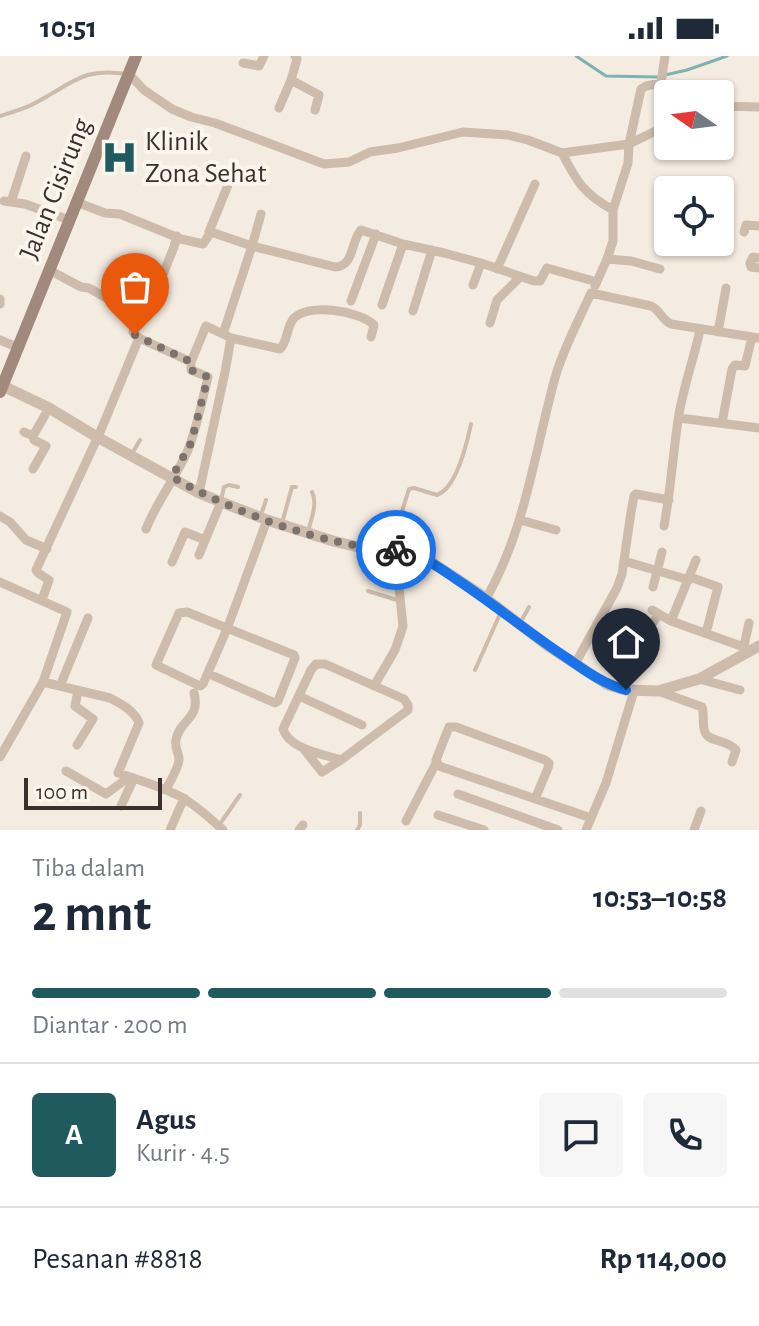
<!DOCTYPE html>
<html lang="id">
<head>
<meta charset="utf-8">
<style>
	:root { --surface:#fff; --page:#f6f6f7; --text:#1f2937; --muted:#747a83; --line:#e0e1e3; --accent:#1f5a5e }
	body { margin:0; font-family:"Alegreya Sans",sans-serif; background:var(--page); color:var(--text); height:100vh; display:flex; flex-direction:column; font-size:30px; white-space:nowrap }
	* { box-sizing:border-box; margin:0 }
	p { font-size:26px; color:var(--muted) }
	.icon { flex:none; width:44px; height:44px; fill:none; stroke:currentColor; stroke-width:2; stroke-linecap:round; stroke-linejoin:round }
	.map { position:relative; height:774px; overflow:hidden }
	.side { display:flex; flex-direction:column; background:var(--surface); flex:1 }
	.side>* { flex:none }
	.needle { width:52px; rotate:284deg }
	.tools { position:absolute; left:654px; top:24px; display:grid; gap:16px }
	.tools a { display:grid; place-items:center; width:80px; height:80px; border-radius:8px; background:var(--surface); box-shadow:0 2px 6px #0004; font-size:40px }
	.scale { position:absolute; left:24px; bottom:20px; width:138px; box-sizing:border-box; padding-left:8px; border:4px solid #3b302b; border-top:0; font-size:22px; line-height:28px; white-space:nowrap; color:#3b302b; -webkit-text-stroke:6px #fbf5ee; paint-order:stroke }
	.pin { position:absolute; display:grid; place-items:center; width:68px; height:68px; color:#fff; margin:-82px -34px; border-radius:50% 50% 50% 0; rotate:-45deg; box-shadow:0 0 8px #0007 }
	.pin .icon { rotate:45deg }
	.courier { position:absolute; display:grid; place-items:center; width:80px; height:80px; margin:-40px; border:6px solid #1a73e8; border-radius:50%; background:#fff; color:#222; box-shadow:0 2px 10px #0007 }
	.headline em { font-style:normal; font-weight:600 }
	.headline div { display:flex; flex-direction:column-reverse }
	.headline { display:flex; align-items:center; justify-content:space-between; height:136px; padding:0 32px }
	h1 { font-size:52px; font-weight:600; line-height:60px }
	.bar { display:grid; grid-template-columns:repeat(4,1fr); gap:12px 8px; align-content:center; height:96px; padding:0 32px }
	.bar i { height:10px; border-radius:6px; background:var(--line) }
	.bar .on { background:var(--accent) }
	.bar p { grid-column:span 4 }
	.line { display:flex; align-items:center; gap:20px; padding:0 32px; border-top:2px solid var(--line) }
	.line div { flex:1 }
	.round { display:grid; place-items:center; flex:none; width:84px; height:84px; border-radius:8px; background:var(--page) }
	.status { display:flex; justify-content:space-between; align-items:center; height:56px; padding:0 40px; background:var(--surface); direction:ltr }
	.status svg { height:22px; fill:currentColor }
	.map>svg:first-child { display:block }
</style>
</head>
<body>
<div class="status"><b>10:51</b><svg viewBox="0 0 49 12"><path d="M0 12V9h3v3zM5 12V6h3v6zM10 12V3h3v9zM15 12V0h3v12zM26 1h20v11H26zM47 4h2v5h-2z"/></svg></div>
<div class="map">
<svg width="759" height="774" viewBox="0 0 759 774">
	<rect width="100%" height="100%" fill="#f4ebe1"/>
	<g fill="none" stroke-linecap="round" stroke-linejoin="round">
		<path stroke="#7fb0b2" stroke-width="3" d="M576,0l30,20 52,1
			M665,19l22,-5 40,-14"/>
		<path stroke="#cdbbac" stroke-width="4" d="M0,60c12,-4 25,-7 37,-14 36,-19 46,-35 90,-28
			M133,396l7,-12
			M221,445l3,-14 5,-2 9,2
			M261,459l5,-15
			M282,467l10,-36h4
			M308,476c3,-13 10,-29 4,-40
			M395,492l-2,-8 16,-51 5,-1 23,7c20,-7 30,-52 34,-71
			M368,535l32,10
			M520,567l9,-16
			M475,614l25,-56
			M220,768l20,-29
			M357,774l3,-5v-12"/>
		<path stroke="#cdbbac" stroke-width="9" d="M295,0l2,3 -6,21 28,15 -4,15
			M243,7l16,3 5,-10
			M129,18l15,16 28,19 19,8 24,6 109,41 25,-2 21,-10 28,-4 65,-16 45,3 20,5 34,13c15,29 22,41 51,57
			M720,50l39,1
			M279,52l12,-28
			M562,97l67,-9 39,-19
			M4,145l21,3 44,16
			M11,146l15,-46
			M76,146l29,11 15,1 61,25 22,5 8,-12 41,14 9,-32
			M209,176l23,-57
			M744,176l2,-7 13,1
			M759,202l-6,-1 -3,6 1,4 8,1
			M607,203l24,2 29,8
			M497,213l38,-85
			M49,214l32,17 8,1 35,20
			M473,229l8,-22
			M595,230l12,-27 6,-18v-31l15,-47 1,-19 12,-55 5,-3 15,-3 4,-27
			M0,243v5
			M351,245l25,-67
			M382,249l21,-61
			M413,255l19,-61
			M490,267l7,-23 23,-23
			M718,276l8,-44
			M139,282l-6,-6 11,-36 3,-3 8,1 19,-47 3,-11
			M231,282l49,11c8,-8 6,-19 12,-28 12,-20 69,-10 82,4l-3,12
			M0,284l19,8
			M679,362l80,10
			M722,367l10,-54 3,-4 10,1 7,-29
			M24,376l9,4 1,4 12,6 -13,23
			M33,380l16,-28
			M199,437l26,-121 6,-34 -8,-4 29,-88 83,21c20,-1 15,-25 26,-37l42,14 41,9 37,10 53,18h6l7,-13 50,14
			M0,460l10,6 16,18 21,9
			M520,464l36,10
			M664,470c7,-37 9,-75 15,-112 5,-29 15,-56 21,-84
			M146,473c11,-28 30,-51 42,-79 9,-23 14,-49 20,-73l-17,-7v-8
			M199,499l22,-53
			M696,504l-25,61 81,29
			M624,505l65,19
			M172,506l13,-30 20,8
			M690,521l28,10 -12,46
			M0,526l67,30 -24,70 67,16c10,5 25,13 29,25l-21,50c21,7 45,14 65,25 15,9 28,21 40,32
			M653,531l9,-35
			M486,543c40,-71 48,-145 69,-221 8,-29 24,-58 36,-85l60,13c9,4 11,14 20,18l88,14
			M42,544l7,-20 -11,-7 -2,-3 65,-140 38,-92 52,24 15,-36 17,8
			M652,554l19,11
			M646,574l4,-3 9,-13
			M744,590l5,-23
			M316,608h9l79,35 4,6v5l-67,50c-18,-6 -52,-11 -58,-31l28,-59z
			M575,608l42,-76 5,-14 9,-62 3,-16 2,-2 33,6
			M209,618l66,29 3,-2 17,-43 -1,-3 -107,-43 -8,1 -23,52 44,21 3,-2 24,-55 40,-109
			M699,623l41,11
			M60,630l28,-68
			M374,630l21,-36 8,-24 -8,-76
			M658,635l44,16c3,8 -1,20 4,27 5,8 22,6 30,16l-4,12
			M299,640l63,29
			M77,689l16,-26 -18,-13 3,-15
			M303,692l19,24 19,-12
			M0,701l43,-75
			M66,715l40,23 23,-17
			M166,734c4,-9 13,-22 13,-31 0,-6 -5,-12 -3,-19 3,-20 25,-21 18,-47
			M458,738l100,36
			M535,743l13,-31 1,-5 -4,-3 -89,-33h-7l-13,33 3,6 152,52
			M121,750l13,-28
			M438,759l46,15
			M406,765l30,-58
			M170,774l14,-32
			M299,774l4,-5
			M586,774l20,-47 28,-92
			M694,774l7,-19"/>
		<path stroke="#cdbbac" stroke-width="11" d="M3,330l46,22 48,29 102,56 22,9 46,18 66,21 25,6 52,5 15,6 55,36 68,52 60,39 18,5 32,1 41,-12 60,-33"/>
		<path stroke="#a18a7d" stroke-width="12" d="M0,336l136,-336"/>
	</g>
	<g fill="none" stroke-linecap="round" stroke-linejoin="round">
		<path stroke="#7c716b" stroke-width="8" stroke-dasharray="0 14.4" d="M135,279l56,27v8l17,7 -17,66 -19,34c61,35 154,70 224,73"/>
		<path stroke="#1a73e8" stroke-width="10" d="M396,494c24,3 41,16 60,29 38,25 73,54 111,79 19,13 36,26 59,32"/>
	</g>
	<defs>
		<symbol id="hospital-bare" viewBox="-9 -9 18 18"><path d="M-5-5h3v3.5h4V-5h3V5h-3V1.5h-4V5h-3Z" fill="#1f5a5e" stroke="#fbf5ee" stroke-width="2.5" paint-order="stroke"/></symbol>
	</defs>
	<g fill-rule="evenodd">
		<use href="#hospital-bare" x="94" y="76" width="51" height="51"/>
	</g>
	<g text-anchor="middle" dominant-baseline="central" stroke-width="8" stroke-linejoin="round" paint-order="stroke">
		<g font-size="28" fill="#3b302b" stroke="#fbf5ee" text-anchor="start">
			<text x="145" y="86">Klinik<tspan x="145" dy="32">Zona Sehat</tspan></text>
		</g>
		<g font-size="28" fill="#3b302b" stroke="#fbf5ee">
			<text transform="translate(56 133) rotate(-68)">Jalan Cisirung</text>
		</g>
	</g>
</svg>
<div class="tools">
<a><svg class="needle" viewBox="-14 -14 28 28"><path d="M0-13l5 13h-10z" fill="#e53935"/><path d="M0 13l5-13h-10z" fill="#747a83"/></svg></a>
<a><svg class="icon" aria-label="locate" viewBox="0 0 24 24"><circle cx="12" cy="12" r="6"/><path d="M12 2v4M12 18v4M2 12h4M18 12h4"/></svg></a>
</div>
<div class="scale">100 m</div>
<div class="pin" style="left:135px;top:279px;background:#ea580c"><svg class="icon" aria-label="bag" viewBox="0 0 24 24"><path d="M5 8h14l-1 12H6zM9 8a3 3 0 0 1 6 0"/></svg></div>
<div class="pin" style="left:626px;top:634px;background:#1f2937"><svg class="icon" aria-label="home" viewBox="0 0 24 24"><path d="M3 11l9-7 9 7M6 9v11h12V9"/></svg></div>
<div class="courier" style="left:396px;top:494px"><svg class="icon" aria-label="bike" viewBox="0 0 24 24"><circle cx="6" cy="16" r="4"/><circle cx="18" cy="16" r="4"/><path d="M6 16l4-8h5l3 8M10 8l3 8H6M13 5h3"/></svg></div>
</div>
<section class="side">
<div class="headline"><div><h1>2 mnt</h1><p>Tiba dalam</p></div><em>10:53–10:58</em></div>
<div class="bar"><i class="on"></i><i class="on"></i><i class="on"></i><i></i><p>Diantar · 200 m</p></div>
<div class="line" style="height:144px"><b class="round" style="background:var(--accent);color:#fff">A</b><div><b>Agus</b><p>Kurir · 4.5</p></div><a class="round"><svg class="icon" aria-label="chat" viewBox="0 0 24 24"><path d="M4 5h16v11H9l-5 4z"/></svg></a><a class="round"><svg class="icon" aria-label="phone" viewBox="0 0 24 24"><path d="M5 4h4l2 5-3 2q2 4 5 5l2-3 5 2v4C11 20 4 13 5 4z"/></svg></a></div>
<div class="line" style="height:104px"><div>Pesanan #8818</div><b>Rp 114,000</b></div>
</section>
</body>
</html>
